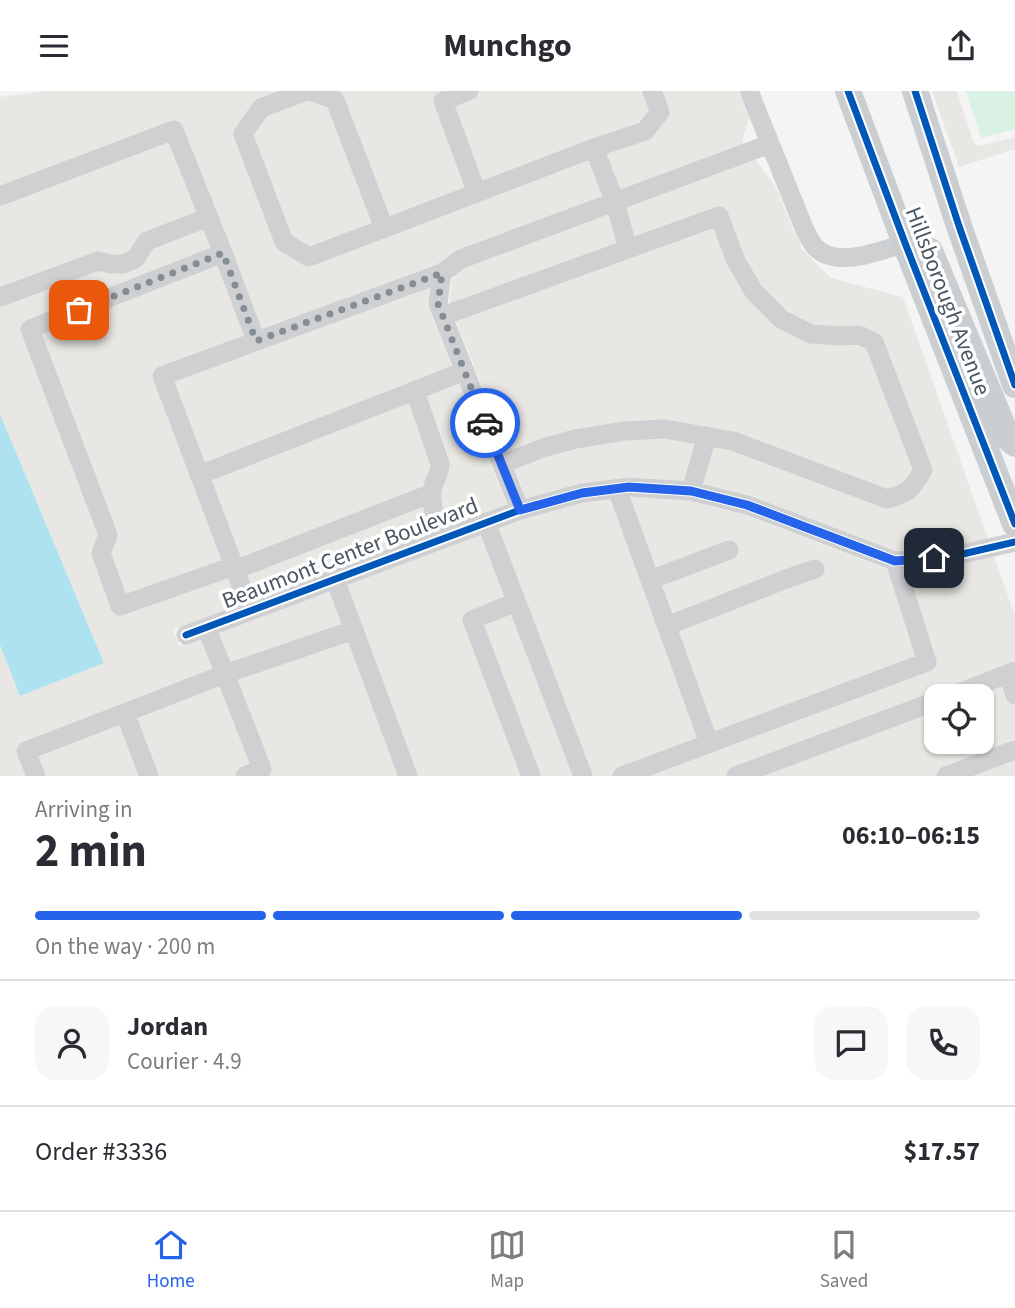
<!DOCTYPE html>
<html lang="en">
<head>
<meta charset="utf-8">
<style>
	:root { --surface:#fff; --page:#f7f7f7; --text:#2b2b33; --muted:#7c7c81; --line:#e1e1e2; --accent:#2563eb }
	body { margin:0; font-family:"Source Sans 3",sans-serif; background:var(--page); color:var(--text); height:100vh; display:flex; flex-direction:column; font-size:26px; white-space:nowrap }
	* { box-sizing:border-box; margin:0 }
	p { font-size:23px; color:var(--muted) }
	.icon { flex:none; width:38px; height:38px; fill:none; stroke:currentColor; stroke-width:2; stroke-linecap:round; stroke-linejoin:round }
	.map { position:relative; height:685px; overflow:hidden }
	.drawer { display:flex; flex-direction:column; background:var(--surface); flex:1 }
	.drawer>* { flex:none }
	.tools { position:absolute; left:924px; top:593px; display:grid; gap:14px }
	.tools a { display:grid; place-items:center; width:70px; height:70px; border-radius:14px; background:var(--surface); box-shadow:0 2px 5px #0004; font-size:35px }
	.pin { position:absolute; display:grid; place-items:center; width:60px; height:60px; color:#fff; margin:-30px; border-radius:14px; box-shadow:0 4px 10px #0006 }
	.courier { position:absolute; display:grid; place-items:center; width:70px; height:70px; margin:-35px; border:5px solid #2563eb; border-radius:50%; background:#fff; color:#222; box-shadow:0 2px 9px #0007 }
	.summary em { font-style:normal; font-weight:700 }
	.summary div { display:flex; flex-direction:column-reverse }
	.summary { display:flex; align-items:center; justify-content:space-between; height:119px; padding:0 35px }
	h1 { font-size:46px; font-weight:700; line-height:52px }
	.bar { display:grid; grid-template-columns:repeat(4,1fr); gap:10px 7px; align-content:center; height:84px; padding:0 35px }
	.bar i { height:9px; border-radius:5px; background:var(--line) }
	.bar .active { background:var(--accent) }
	.bar p { grid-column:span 4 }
	.line { display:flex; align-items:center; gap:18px; padding:0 35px; border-top:2px solid var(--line) }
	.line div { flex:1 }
	.round { display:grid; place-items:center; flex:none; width:74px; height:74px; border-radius:21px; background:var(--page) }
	header { display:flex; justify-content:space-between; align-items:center; height:91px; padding:0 35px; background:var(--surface); font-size:32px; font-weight:700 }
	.tab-bar { display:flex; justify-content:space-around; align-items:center; height:98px; border-top:2px solid var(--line); background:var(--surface); font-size:19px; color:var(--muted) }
	.tab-bar a { display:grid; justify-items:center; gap:4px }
	.tab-bar .active { color:var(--accent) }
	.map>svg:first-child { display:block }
</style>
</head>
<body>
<header><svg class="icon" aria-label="menu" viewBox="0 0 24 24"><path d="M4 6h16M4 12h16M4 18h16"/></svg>Munchgo<svg class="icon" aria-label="share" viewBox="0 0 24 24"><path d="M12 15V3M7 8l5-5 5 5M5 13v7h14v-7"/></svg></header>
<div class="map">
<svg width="1015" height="685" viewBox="0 0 1015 685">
	<rect width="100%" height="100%" fill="#f4f4f4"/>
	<path fill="#e8e7e3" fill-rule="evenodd" d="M46,0h692l11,27 -7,23 2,3 -286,107 -28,36 -1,21 78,197 -334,125 6,16 343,-128 61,-16 46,-6 59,4 55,14 147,56 104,-14 21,60v160h-1015v-131l20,51 84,-33 -104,-249v-317zM936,606h46v45h-46z
		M932,0h25l16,50 2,3 5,2 35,-9v12l-56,18z
		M755,68l21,28 18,45 6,8 1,8 30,30 72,19 85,242 -35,8 -56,4 -205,-69 -64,-5 -48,7 -54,14 -77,-195 3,-24h3l-1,-3 11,-9z"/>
	<path fill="#d9f2e3" d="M966,0h49v38l-34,9z"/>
	<path fill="#aee2f0" d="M0,323l104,249 -84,33 -20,-51z"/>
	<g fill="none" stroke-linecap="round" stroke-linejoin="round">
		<path stroke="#ced0d2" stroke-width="19" d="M306,0l-45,17 -18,26 41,108 25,15 285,-109 21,54 13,47
			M311,0l24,9 49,128
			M469,0l-26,10 34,92
			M749,0l55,137c3,6 7,14 11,19 21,22 66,4 90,-4
			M594,57l51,-17 15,-19 -8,-21
			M0,105l174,-66 49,123
			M0,206l98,-36 13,3h12l12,-5 12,-18 62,-24
			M443,225l276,-100 17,45 18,31 27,27 30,15 29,2 19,-1 15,7 49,128c-11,20 -15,23 -36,29l-154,-58 -68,-12 -40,2 -50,8 -32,9 -41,16
			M415,300l25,73c0,9 -4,14 -7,22 -5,16 5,37 10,52
			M199,384l266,-104
			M617,398l92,254
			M691,400l16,-55
			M520,419l-82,-206 4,-31 19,-14 309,-115
			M486,431l97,254
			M234,475l-72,-190 280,-103
			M235,479l197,-77
			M335,488l73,197
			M650,489l79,-30
			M516,511l-44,18 59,156
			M250,520l-16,-45 -114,40 -19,-53 7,-18 -78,-206 193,-76 33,88
			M667,535l119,-47 29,-10
			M186,544l334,-125 62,-17 47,-6 62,4 56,14 148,56 59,-5 61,-14
			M1008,583l7,21
			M948,606l67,-26
			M125,622l24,63
			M36,685l-10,-25 199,-77 -19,-47
			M245,685l17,-7 -37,-95 129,-44
			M622,685l305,-114 -32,-101
			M736,685l200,-75
			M946,685l69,-26"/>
		<path stroke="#caced1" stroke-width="26" d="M848,0l57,152 110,281
			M915,0l44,135 56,159
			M905,152l25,8 78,187 7,6"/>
		<defs>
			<path id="cycleway" d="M848,0l57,152 110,281
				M915,0l44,135 56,159
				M186,544l334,-125 62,-17 47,-6 62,4 56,14 148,56 59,-5 61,-14"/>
		</defs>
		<use href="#cycleway" stroke="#fff" stroke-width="11"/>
		<use href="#cycleway" stroke="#0057b8" stroke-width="7"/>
	</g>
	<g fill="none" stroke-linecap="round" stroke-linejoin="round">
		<path stroke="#868d94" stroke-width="7" stroke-dasharray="0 12.6" d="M79,219l144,-57 33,88 186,-68 -4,31 47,119"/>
		<path stroke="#2563eb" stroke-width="9" d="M485,332l35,87 62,-17 47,-6 62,4 56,14 148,56 39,-3"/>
	</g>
	<g text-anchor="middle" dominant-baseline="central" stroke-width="7" stroke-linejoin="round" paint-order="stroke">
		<g font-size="23" fill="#4a5661" stroke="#fff">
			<text transform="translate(948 210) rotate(69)">Hillsborough Avenue</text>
			<text transform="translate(350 462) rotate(-21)">Beaumont Center Boulevard</text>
		</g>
	</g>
</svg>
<div class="tools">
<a><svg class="icon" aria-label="locate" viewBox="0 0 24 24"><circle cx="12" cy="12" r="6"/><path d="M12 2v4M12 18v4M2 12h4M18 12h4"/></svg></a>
</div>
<div class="pin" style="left:79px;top:219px;background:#ea580c"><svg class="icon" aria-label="bag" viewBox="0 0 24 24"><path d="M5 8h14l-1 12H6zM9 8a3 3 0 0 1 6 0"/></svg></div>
<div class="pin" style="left:934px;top:467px;background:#1f2937"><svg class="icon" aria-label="home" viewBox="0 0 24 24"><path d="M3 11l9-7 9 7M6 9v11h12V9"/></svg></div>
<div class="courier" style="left:485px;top:332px"><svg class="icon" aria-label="car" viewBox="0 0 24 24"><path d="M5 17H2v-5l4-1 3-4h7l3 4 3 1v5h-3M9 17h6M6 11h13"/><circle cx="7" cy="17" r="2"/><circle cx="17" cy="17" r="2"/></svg></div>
</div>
<section class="drawer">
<div class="summary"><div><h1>2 min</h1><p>Arriving in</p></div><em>06:10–06:15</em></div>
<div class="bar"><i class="active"></i><i class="active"></i><i class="active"></i><i></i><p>On the way · 200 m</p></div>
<div class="line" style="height:126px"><a class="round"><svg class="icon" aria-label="person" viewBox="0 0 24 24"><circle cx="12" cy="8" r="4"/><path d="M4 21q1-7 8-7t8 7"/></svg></a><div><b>Jordan</b><p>Courier · 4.9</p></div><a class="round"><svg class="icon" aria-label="chat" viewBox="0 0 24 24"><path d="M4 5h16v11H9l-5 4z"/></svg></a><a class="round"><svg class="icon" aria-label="phone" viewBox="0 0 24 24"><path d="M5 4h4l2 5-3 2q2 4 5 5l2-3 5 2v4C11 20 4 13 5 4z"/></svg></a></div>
<div class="line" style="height:91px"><div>Order #3336</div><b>$17.57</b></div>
</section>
<nav class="tab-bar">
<a class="active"><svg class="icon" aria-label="home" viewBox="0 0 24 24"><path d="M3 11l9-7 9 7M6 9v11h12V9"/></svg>Home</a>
<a><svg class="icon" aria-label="map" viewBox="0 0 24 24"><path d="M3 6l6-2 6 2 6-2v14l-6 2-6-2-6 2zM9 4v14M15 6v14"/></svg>Map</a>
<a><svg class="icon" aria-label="saved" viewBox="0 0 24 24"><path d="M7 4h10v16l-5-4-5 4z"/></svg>Saved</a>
</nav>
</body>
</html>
